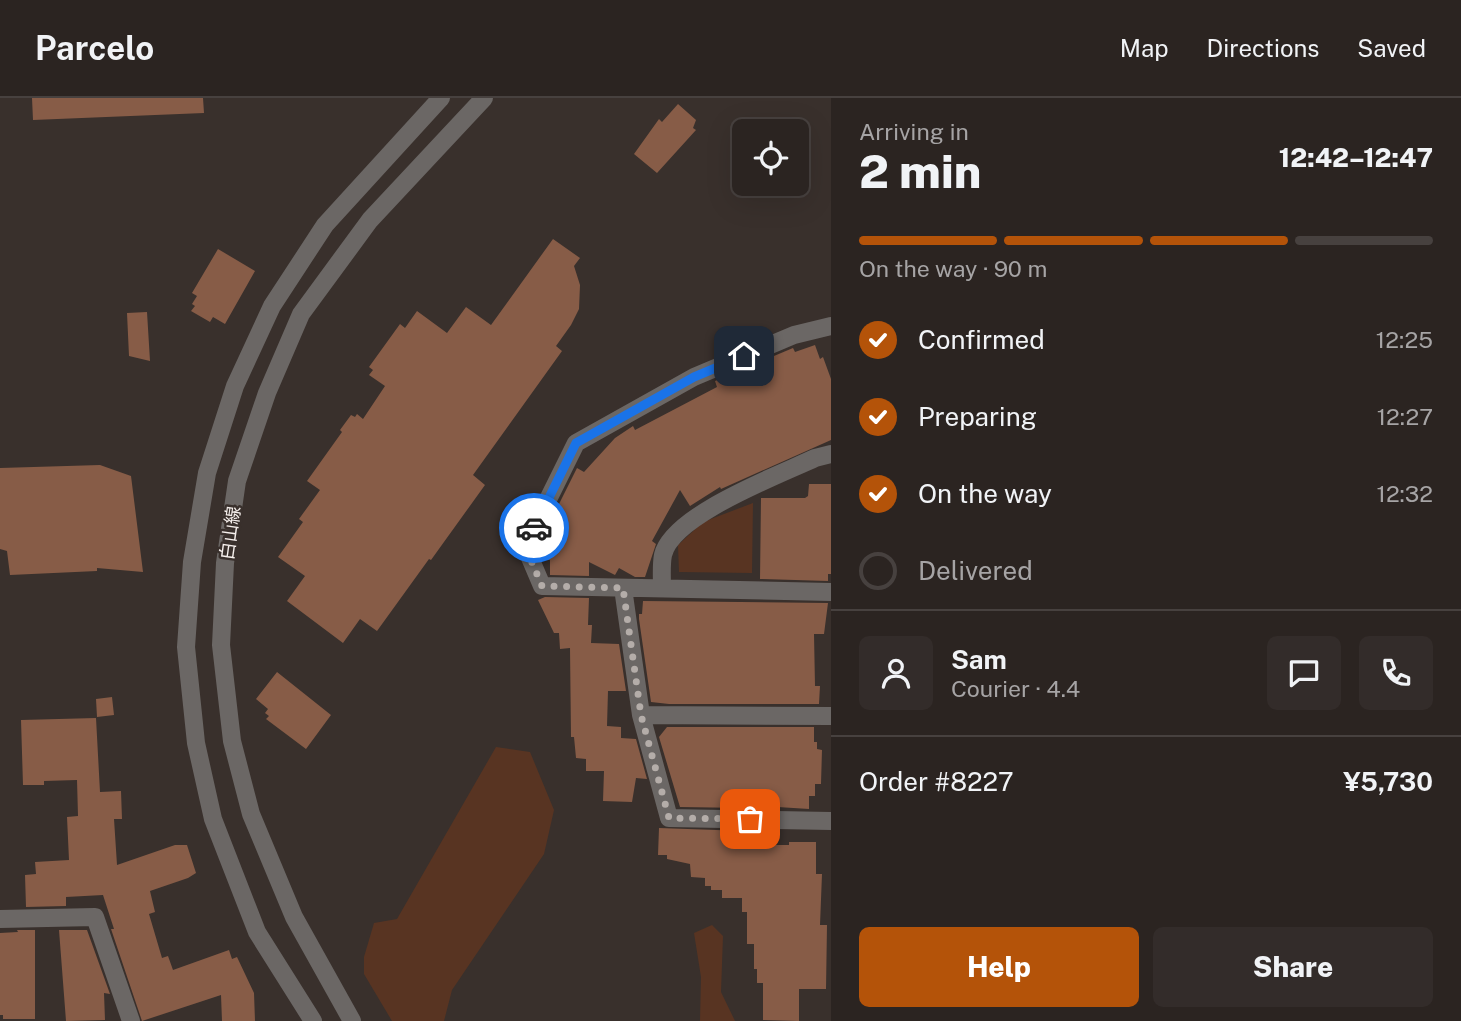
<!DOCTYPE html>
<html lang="en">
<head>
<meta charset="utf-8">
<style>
	:root { --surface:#2b2421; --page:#332c2a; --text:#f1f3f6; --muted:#a6a4a5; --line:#47413f; --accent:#b45309 }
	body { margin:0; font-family:"Public Sans","Noto Sans JP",sans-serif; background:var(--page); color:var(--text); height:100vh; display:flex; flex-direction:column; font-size:26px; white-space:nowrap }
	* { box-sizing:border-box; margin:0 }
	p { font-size:23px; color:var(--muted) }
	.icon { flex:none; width:38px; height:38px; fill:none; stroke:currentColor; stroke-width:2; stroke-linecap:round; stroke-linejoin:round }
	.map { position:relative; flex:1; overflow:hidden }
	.drawer { display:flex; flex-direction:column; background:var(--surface); width:630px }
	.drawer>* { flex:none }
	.controls { position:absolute; left:732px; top:21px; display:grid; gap:14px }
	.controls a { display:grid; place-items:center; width:77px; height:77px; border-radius:10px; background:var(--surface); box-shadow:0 7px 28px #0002,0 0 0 2px var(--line); font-size:35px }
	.pin { position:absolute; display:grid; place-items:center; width:60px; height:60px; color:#fff; margin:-30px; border-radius:14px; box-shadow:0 4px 10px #0006 }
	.courier { position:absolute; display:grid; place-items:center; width:70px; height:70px; margin:-35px; border:5px solid #1a73e8; border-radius:50%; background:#fff; color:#222; box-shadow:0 2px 9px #0007 }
	.overview em { font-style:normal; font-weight:800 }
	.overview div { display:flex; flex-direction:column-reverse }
	.overview { display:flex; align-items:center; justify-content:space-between; height:119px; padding:0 28px }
	h1 { font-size:46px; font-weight:800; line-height:52px }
	.bar { display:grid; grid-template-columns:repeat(4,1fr); gap:10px 7px; align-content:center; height:84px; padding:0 28px }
	.bar i { height:9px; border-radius:5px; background:var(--line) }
	.bar .current { background:var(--accent) }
	.bar p { grid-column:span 4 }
	.line { display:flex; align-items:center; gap:18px; padding:0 28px; border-top:2px solid var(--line) }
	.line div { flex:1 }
	.round { display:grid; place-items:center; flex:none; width:74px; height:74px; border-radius:10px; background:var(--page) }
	ol { padding:0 28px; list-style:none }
	li { display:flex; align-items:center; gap:21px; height:77px }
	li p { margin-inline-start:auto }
	li .icon { padding:7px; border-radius:50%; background:var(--accent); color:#fff; stroke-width:4 }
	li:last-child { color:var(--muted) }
	li i { width:38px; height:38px; border:4px solid var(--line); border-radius:50% }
	.button { display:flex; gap:14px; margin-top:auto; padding:14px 28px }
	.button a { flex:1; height:80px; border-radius:10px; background:var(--accent); color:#fff; font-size:28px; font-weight:800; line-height:80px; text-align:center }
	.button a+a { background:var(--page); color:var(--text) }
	header { display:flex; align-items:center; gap:42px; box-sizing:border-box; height:98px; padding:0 35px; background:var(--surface); border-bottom:2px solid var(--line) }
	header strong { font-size:33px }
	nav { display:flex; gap:38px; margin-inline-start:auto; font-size:24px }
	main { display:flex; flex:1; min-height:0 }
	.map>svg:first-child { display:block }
</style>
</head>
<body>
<header>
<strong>Parcelo</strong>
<nav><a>Map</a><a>Directions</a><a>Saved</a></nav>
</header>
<main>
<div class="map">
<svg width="831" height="923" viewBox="0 0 831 923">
	<rect width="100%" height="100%" fill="#39302c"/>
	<path fill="#583422" d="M753,405l-1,70 -73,-1 -1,-27 25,-23z
		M496,649l34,5 24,58 -10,44 -92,136 -8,31h-52l-28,-47v-17l10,-34 23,-4z
		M712,827l11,11 -2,56 14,29h-35l1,-44 -7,-44z"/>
	<path fill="#875c47" d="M32,0h171l1,15 -171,7z
		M678,6l18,16 -3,8 3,2 -39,43 -23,-19 25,-35 3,3z
		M553,141l27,19 -6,8 6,19 -1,24 -8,16 -15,21 6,5 -89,124 12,10 -54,75 -2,-1 -52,72 -17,-12 -17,24 -56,-42 18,-25 -27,-19 25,-35 -4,-3 21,-29 -13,-9 35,-49 -2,-2 11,-15 4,2 2,-3 6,5 22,-33 -16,-11 4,-5 -4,-3 31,-43 5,4 12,-17 30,22 19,-26 25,18z
		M218,151l37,22 -30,53 -12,-7 -3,5 -19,-11 4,-5 -3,-2 5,-8 -5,-3z
		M147,214l3,49 -21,-5 -2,-43z
		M815,247l5,14 3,-2 8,22v61l-110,49 -1,-2 -30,19 -10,-16 -28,51 4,3 -11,33h-10l-16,-9 -4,7 -26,-13v14l-39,-1v-15h-4l1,-14h-9l39,-78 7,4 31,-34 18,-12 2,4 82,-43 -2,-6 78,-33 2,4z
		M100,367l31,11 12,96 -46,-4v3l-87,4 -3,-24 -7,-2v-81z
		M809,386h22v90h-3v7l-68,-2 1,-81h44l3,-2z
		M545,499l44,1 -1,27h4l-1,18 28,1 7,47h-18l-1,35 14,1v11l15,1 11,40 -11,-1 -4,24 -29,-1 1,-30h-18v-12l-10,-1 -2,-21h-3l-1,-89 -10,1 -1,-16h-5l-16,-33z
		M643,503l185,2 -4,31h-10l1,52h5l-1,18h-150l-18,-2 -12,-83v-5h3z
		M277,574l54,43 -25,34 -40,-30 3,-3 -4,-3 3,-4 -12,-10z
		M112,599l2,18 -17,2 -1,-18z
		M96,620l4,74 21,-1 1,28h-8l3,46 58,-20h12l9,28 -8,5 -38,13 5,21 -6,2 13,44 6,-2 5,14 56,-20 3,9 5,-2 17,36 1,28h-33l-1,-26 -79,26 -31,-92h3l-11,-34 -37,2v9l-40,1 -1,-32 11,-1 -1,-12 34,-2 -2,-43 11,-1 -1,-36 -33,1v4h-21l-2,-65z
		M667,629h147v15h3v7l5,1 -1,34h-6v12h-6v13l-64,-4v3l-65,-1 -21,-70z
		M659,730l86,3 -1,14h45v-3h27v32h6l-2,51h7l-1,64h-27v32l-36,-1v-37h-6v-14h-3v-25h-7v-32h-5v-14h-20v-8h-11v-4h-6v-8l-14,-1 -1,-13 -23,-5v-4h-9z
		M17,832h18v89h-32v-4h-3v-82l18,-1z
		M59,832h28l23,64 -6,-1 1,27 -39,1z"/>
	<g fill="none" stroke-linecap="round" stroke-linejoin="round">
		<path stroke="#6b6765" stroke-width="18" d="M831,228l-37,9 -100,42 -118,66 -51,103 17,40 289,6
			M623,490l18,127 28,103 162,3
			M662,490c0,-11 -1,-23 1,-33 9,-40 116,-80 152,-97l16,-4
			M641,617l190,1
			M0,821l95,-2 36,104"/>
		<path stroke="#6b6765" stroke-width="18" d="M313,923l-56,-89 -44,-113 -17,-76 -10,-96 6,-85 15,-89 28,-87 37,-80 53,-81 116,-127
			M352,923l-58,-104 -43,-103 -19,-73 -11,-96 4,-82 12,-82 30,-88 34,-79 69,-94 114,-122"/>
	</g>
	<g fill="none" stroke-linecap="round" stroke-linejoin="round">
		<path stroke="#b4ada9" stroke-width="7" stroke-dasharray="0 12.6" d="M534,430l-9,18 17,40 81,2 18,127 28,103 81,1"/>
		<path stroke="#1a73e8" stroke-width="9" d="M534,430l42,-85 118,-66 50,-21"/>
	</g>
	<g text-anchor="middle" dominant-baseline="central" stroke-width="5" stroke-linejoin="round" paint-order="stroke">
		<g font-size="18" fill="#f6f0ed" stroke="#39302c">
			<text transform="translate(230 435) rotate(-82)">白山線</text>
		</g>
	</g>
</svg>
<div class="controls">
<a><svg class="icon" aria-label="locate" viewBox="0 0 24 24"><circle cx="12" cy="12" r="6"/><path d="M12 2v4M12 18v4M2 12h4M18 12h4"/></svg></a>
</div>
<div class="pin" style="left:750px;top:721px;background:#ea580c"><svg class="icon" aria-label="bag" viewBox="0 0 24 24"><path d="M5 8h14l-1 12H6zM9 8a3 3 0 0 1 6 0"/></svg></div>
<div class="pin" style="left:744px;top:258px;background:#1f2937"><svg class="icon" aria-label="home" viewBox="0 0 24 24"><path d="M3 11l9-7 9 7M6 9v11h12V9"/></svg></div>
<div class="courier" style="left:534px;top:430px"><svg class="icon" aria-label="car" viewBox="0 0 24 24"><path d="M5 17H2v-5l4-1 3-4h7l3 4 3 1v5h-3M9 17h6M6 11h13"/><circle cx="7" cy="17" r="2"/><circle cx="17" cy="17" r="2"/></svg></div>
</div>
<section class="drawer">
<div class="overview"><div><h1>2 min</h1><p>Arriving in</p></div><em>12:42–12:47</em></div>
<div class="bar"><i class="current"></i><i class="current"></i><i class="current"></i><i></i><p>On the way · 90 m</p></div>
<ol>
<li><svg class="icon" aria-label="check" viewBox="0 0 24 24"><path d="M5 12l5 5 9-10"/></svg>Confirmed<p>12:25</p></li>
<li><svg class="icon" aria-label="check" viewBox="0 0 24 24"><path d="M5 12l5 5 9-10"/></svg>Preparing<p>12:27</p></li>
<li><svg class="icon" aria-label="check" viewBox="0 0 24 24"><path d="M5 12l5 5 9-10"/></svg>On the way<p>12:32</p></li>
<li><i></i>Delivered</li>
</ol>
<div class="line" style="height:126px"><a class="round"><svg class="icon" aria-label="person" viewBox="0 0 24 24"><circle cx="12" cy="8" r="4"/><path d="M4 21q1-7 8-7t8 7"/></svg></a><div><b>Sam</b><p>Courier · 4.4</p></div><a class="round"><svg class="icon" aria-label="chat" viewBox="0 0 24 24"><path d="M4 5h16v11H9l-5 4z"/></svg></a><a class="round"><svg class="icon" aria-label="phone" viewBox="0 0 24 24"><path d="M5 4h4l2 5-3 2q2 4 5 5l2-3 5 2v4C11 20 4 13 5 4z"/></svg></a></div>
<div class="line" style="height:91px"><div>Order #8227</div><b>¥5,730</b></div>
<div class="button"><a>Help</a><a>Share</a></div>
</section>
</main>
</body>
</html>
